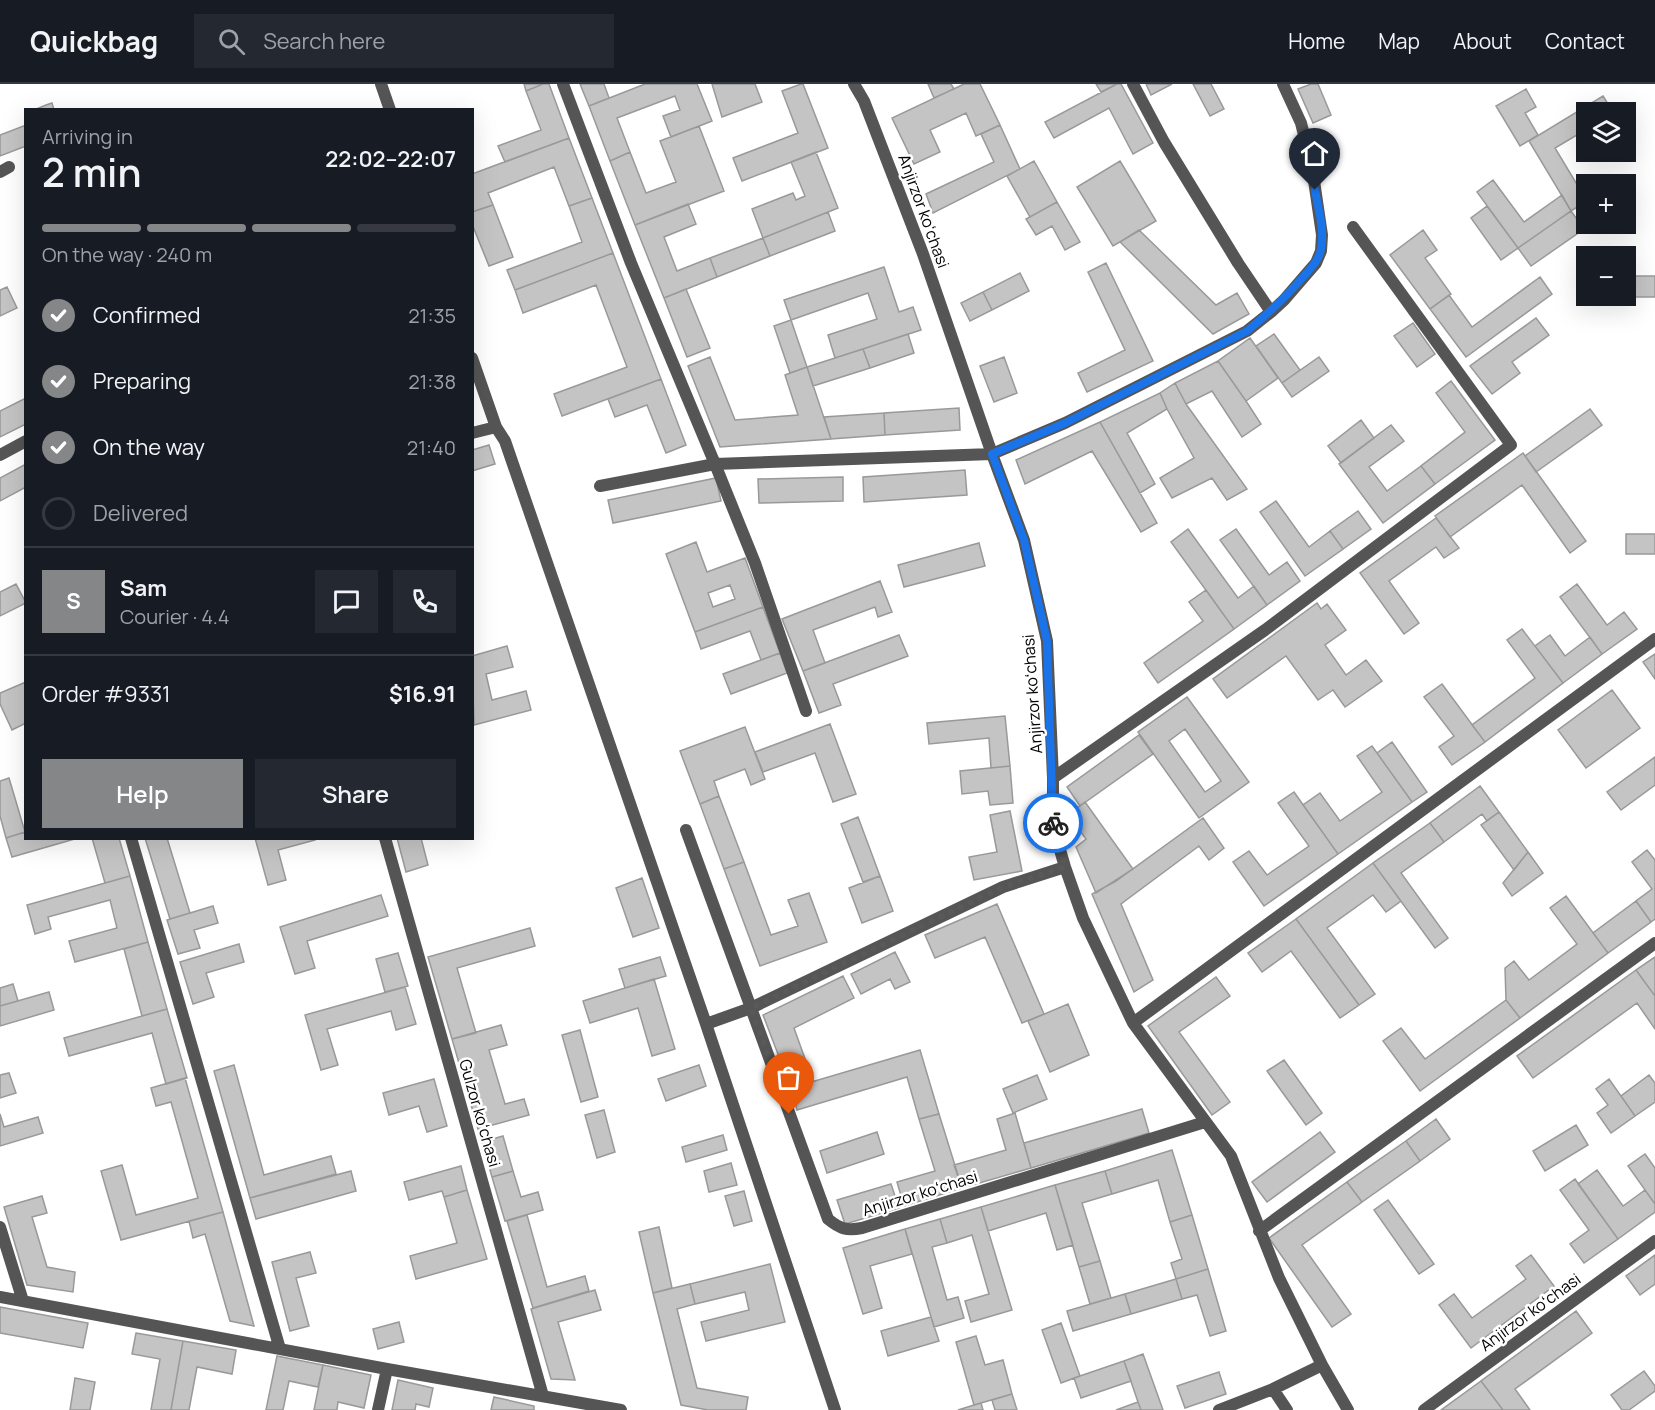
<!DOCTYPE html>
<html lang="en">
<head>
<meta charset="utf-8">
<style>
	:root { --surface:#171b24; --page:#242831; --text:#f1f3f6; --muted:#9ea1a6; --line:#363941; --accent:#858687 }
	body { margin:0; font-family:Manrope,sans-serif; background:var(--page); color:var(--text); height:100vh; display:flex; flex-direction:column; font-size:22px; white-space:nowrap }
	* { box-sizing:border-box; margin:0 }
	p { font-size:20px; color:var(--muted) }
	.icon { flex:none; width:33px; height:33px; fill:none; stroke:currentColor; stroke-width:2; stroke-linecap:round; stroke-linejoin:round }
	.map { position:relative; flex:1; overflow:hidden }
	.panel { position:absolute; left:24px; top:24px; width:450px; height:732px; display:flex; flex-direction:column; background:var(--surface); border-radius:0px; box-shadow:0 6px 24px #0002 }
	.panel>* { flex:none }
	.tools { position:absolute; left:1576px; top:18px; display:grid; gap:12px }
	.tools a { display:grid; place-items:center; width:60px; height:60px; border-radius:0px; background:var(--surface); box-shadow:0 6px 24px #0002; font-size:30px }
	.pin { position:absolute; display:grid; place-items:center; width:51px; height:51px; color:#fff; margin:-62px -26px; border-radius:50% 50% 50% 0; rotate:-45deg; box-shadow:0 0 6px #0007 }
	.pin .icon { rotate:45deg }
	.courier { position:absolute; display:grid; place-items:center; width:60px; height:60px; margin:-30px; border:4px solid #1a73e8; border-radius:50%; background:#fff; color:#222; box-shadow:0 2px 8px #0007 }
	.headline em { font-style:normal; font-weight:600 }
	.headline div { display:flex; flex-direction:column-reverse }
	.headline { display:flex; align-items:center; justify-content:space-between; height:102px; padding:0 18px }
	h1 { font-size:39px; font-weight:600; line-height:45px }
	.bar { display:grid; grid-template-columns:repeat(4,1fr); gap:9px 6px; align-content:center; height:72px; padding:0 18px }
	.bar i { height:8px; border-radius:4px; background:var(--line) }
	.bar .selected { background:var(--accent) }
	.bar p { grid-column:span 4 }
	.line { display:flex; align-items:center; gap:15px; padding:0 18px; border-top:2px solid var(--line) }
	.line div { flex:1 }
	.round { display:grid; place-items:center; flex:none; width:63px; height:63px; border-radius:0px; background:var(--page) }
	ol { padding:0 18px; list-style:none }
	li { display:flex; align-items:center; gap:18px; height:66px }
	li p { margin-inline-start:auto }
	li .icon { padding:6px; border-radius:50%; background:var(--accent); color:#fff; stroke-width:4 }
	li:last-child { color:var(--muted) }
	li i { width:33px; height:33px; border:3px solid var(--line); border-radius:50% }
	.cta { display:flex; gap:12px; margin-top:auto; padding:12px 18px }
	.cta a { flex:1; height:69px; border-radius:0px; background:var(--accent); color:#fff; font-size:24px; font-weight:600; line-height:69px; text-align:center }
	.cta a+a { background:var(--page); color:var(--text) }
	header { display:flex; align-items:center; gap:36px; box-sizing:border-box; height:84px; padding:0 30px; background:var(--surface); border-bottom:2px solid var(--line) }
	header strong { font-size:28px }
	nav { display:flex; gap:33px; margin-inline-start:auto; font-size:21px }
	.search { width:420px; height:54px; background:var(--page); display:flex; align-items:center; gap:15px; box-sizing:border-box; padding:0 21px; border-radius:0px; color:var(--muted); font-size:22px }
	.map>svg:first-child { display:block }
</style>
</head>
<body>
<header>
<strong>Quickbag</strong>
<div class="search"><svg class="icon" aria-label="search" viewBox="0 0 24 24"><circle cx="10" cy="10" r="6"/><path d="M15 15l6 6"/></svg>Search here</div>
<nav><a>Home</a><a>Map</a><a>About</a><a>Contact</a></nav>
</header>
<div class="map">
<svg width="1655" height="1326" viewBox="0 0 1655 1326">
	<rect width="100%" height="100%" fill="#fff"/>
	<path fill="#c4c4c4" stroke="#999" stroke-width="1.5" fill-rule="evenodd" d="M524,0h19l-17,7z
		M543,0h6l20,54 -64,24 -7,-16 43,-16 -15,-39z
		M580,0h24l5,14 -20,8z
		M645,0h52l15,37 -41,16 -8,-21 17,-6 -5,-14 -58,22 13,34 -20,9 -21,-55z
		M712,0h43l7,18 -40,15z
		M801,0h2l25,64 -86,33 -9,-23 65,-25 -16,-42z
		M928,0h23l3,5 -20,9z
		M964,0h16l20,41 -24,11 -10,-23 -36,17 10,22 -26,12 -22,-46z
		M1096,0h21l-16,8z
		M1117,0h4l32,59 -20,11 -24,-46 -55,30 -9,-16z
		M1146,0h26l-21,11z
		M1193,0h18l13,25 -14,7z
		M1311,0h7l13,31 -18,8 -15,-34z
		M1526,5l10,18 -11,6 13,22 -18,11 -24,-40z
		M1603,12l10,16h-26v17l-32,19 32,53 -16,10 -42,-70z
		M52,19l2,7h-20l12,-5z
		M26,41v21l-26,10v-21z
		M1000,41l20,44 -87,44 -7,-19 68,-32 -13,-28z
		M699,42l25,65 -89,34 -25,-64 20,-9 16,41 30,-11 -16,-41z
		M569,54l23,60 -23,8 -15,-39 -66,26 5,12 -21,7v-38z
		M816,68l22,56 -75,30 -11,-29 41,-16 3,7 9,-4 -14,-34z
		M1034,77l23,41 -27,15 -23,-41z
		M1120,77l36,60 -43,25 -36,-59z
		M1493,96l31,42 38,-27 9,16 -53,37 -41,-56z
		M592,114l21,55 -98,37 -8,-20 75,-28 -13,-36z
		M1057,118l23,40 -15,8 -13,-24 -16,9 -10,-16z
		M688,120l8,20 -32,13 13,34 33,-13 7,19 -53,21 -29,-73z
		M493,121l20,52 -24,9 -17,-42v-12z
		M1487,122l31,42 -17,12 -30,-42z
		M1571,127l13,18 -53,37 -13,-18z
		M828,128l7,19 -65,25 -7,-18z
		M1139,146l77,75 21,-12 12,21 -36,20 -93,-92z
		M1423,146l14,20 -12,8 26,36 -21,15 -40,-54z
		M763,154l7,18 -53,21 -7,-19z
		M613,169l48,126 -99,37 -8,-22 73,-27 -31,-82 -73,28 -8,-23z
		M1106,179l47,98 -66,31 -9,-19 47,-23 -37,-78z
		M884,183l15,45 14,-5 8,23 -86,28 -7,-23 49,-16 -9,-26 -77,27 -7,-20z
		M1020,189l9,18 -37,19 -9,-18z
		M1629,192h26v21h-26z
		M1540,193l12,17 -86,63 -36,-48 19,-14 23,32z
		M7,203l10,21 -17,8v-26z
		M686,205l24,59 -23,9 -23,-59z
		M983,208l9,18 -22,11 -9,-18z
		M1536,234l13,17 -37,27 8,11 -28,21 -22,-28z
		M791,236l16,47 -17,6 -16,-47z
		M1413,239l22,31 -18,13 -23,-31z
		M908,250l6,19 -44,15 -7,-19z
		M1274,250l26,36 -18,13 -26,-37z
		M1250,254l28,40 -32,23 -28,-40z
		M863,265l7,19 -57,18 -6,-19z
		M710,273l25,63 63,-5 -13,-40 22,-8 24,72 -111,8 -32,-81z
		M1004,273l13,36 -23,9 -14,-36z
		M1319,273l10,14 -37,26 -10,-14z
		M1218,277l28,40 15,23 -19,13 -30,-46 -26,13 -11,-21z
		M661,295l25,66 -20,8 -19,-48 -32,12 -7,-18z
		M1451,297l44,59 -60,44 -14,-18 44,-34 -29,-39z
		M1175,299l11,21 61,85 -20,11 -15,-22 -40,20 -12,-20 34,-20 -27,-49 -7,-16z
		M1160,309l7,16 -40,24 28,51 -15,9 -40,-71z
		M26,314v26l-26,13v-26z
		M959,324l1,22 -75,5 -1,-22z
		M1590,325l12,16 -66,47 -11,-16z
		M884,329l1,22 -54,4 -7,-22z
		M1361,336l13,18 -33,25 -13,-17z
		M1100,338l57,101 -16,9 -49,-81 -67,33 -9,-24z
		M1391,341l13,16 -35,26 18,24 34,-25 14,18 -52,39 -44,-59z
		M489,361l6,19 -23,7v-21z
		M1523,369l63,88 -16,12 -48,-68 -72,52 -15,-21z
		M26,380v23l-26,14v-23z
		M965,386l2,25 -103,7 -1,-25z
		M843,393v24l-84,2 -1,-24z
		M716,394l5,23 -108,22 -5,-23z
		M1276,417l33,46 21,-16 13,18 -38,27 -45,-64z
		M1358,427l13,18 -28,20 -13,-18z
		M1436,434l23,30 -15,10 -8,-11 -47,34 30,42 -15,11 -44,-61z
		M1188,445l50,69 16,-12 13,19 -33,24 -63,-87z
		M1236,445l33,46 18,-13 13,19 -33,24 -47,-65z
		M1626,450h29v20h-29z
		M696,458l11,30 38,-14 18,49 -68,25 -29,-78zM730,501l5,14 -22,8 -5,-14z
		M979,459l6,23 -81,21 -6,-22z
		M880,497l12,31 -14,5 -3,-10 -62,23 12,33 -22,8 -21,-52z
		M16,500l10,19 -26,13v-24z
		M1577,500l30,41 17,-13 13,17 -35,25 -42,-57z
		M1206,506l28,39 -76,54 -14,-20 59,-42 -14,-19z
		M1317,519l4,6 6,-5 19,26 -21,15 21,30 20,-15 16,21 -37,26 -12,-17 -15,10 -32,-44 -59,42 -14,-19z
		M763,523l17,46 -19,7 -11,-29 -49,18 -6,-17z
		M1522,545l41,54 -78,59 -13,-17 63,-47 -28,-38z
		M899,551l9,21 -75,28 8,21 -22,8 -16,-42z
		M1550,551l15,21 25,-19 12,17 -39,29 -28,-37z
		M507,562l6,21 -27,7 6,26 34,-9 5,19 -57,15 -2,-69z
		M780,569l7,20 -56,21 -8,-20z
		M1655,570v25l-12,-17z
		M26,598v41l-14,7 -12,-26v-11z
		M1442,600l43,58 -33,23 -13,-18 15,-11 -30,-39z
		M1612,606l28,38 -54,40 -28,-38z
		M1187,613l62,85 -50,36 -61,-86zM1185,645l36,52 -16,11 -36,-51z
		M1005,632l5,50 -19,2 -2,-30 -60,6 -2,-21z
		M830,640l26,70 -23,8 -18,-49 -52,19 -8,-20z
		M745,643l20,52 -14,6 -6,-16 -31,12 5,15 -19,8 -20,-53z
		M1139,651l14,19 -73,52 -13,-19z
		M1392,658l35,50 -15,10 -35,-49z
		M1372,662l40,56 -74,52 -35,-49 17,-12 20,28 42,-29 -25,-36z
		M1655,673v28l-34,25 -14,-18z
		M1010,682l3,37 -23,2 -2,-14 -26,3 -2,-23z
		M9,694l16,54 -19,6 -6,-22v-35z
		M1480,702l19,26 -12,9 -5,-7 -38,28 -14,-19z
		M1294,708l44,62 -74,52 -31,-44 16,-11 18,24 42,-29 -31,-43z
		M719,712l25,66 -20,7 -24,-65z
		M1085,718l48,67 -37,24 -20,-46 10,-8 -18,-24z
		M1010,727l12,60 -48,9 -5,-23 28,-5 -7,-37z
		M1499,728l29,40 -14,18 -33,-45z
		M858,733l22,59 -17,6 -22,-58z
		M1203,734l21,30 -15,12 -10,-14 -78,58 32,76 -19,12 -42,-98 24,-13z
		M1430,739l14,19 -43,31 47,65 -13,10 -62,-85z
		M25,748l1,6h52l-66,19 -6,-19z
		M92,754h27l11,38 -25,7z
		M145,754h22l23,75 -20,6z
		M255,754h59l1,2 -37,10 8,30 -18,5z
		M397,754h24l7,27 -22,7z
		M1647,766l8,10v59l-4,3 -15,-21 16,-12 -20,-27z
		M1528,768l15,21 -31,23 -9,-13z
		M744,778l27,73 27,-9 -10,-26 21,-7 18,49 -67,24 -36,-97z
		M1373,779l28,38 -15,11 -13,-17 -46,33 48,66 -16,11 -63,-86z
		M130,792l18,66 -73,20 -6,-21 48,-13 -7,-28 -62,17 3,12 -16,5 -8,-29z
		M880,792l13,35 -31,12 -13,-35z
		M642,794l17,50 -26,9 -17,-49z
		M381,811l7,21 -81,25 8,27 -20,6 -15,-47z
		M1566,812l42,57 -88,65 -14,-18 -1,-32 9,-7 15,19 48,-36 -27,-36z
		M1636,817l15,21 -43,31 -15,-20z
		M997,820l47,110 -22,9 -37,-86 -50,21 -10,-23z
		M213,822l5,17 -24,7 6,18 -22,6 -11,-34z
		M1296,835l63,86 -19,13 -49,-67 -29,21 -14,-19z
		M530,844l5,18 -78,22 19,65 -24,6 -24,-82z
		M148,858l19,67 -25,7 -18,-67z
		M239,860l5,18 -38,11 8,24 -21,7 -13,-42z
		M895,868l15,30 -15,7 -5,-10 -29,15 -10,-20z
		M398,869l10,33 -23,6 -9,-33z
		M660,873l6,19 -41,12 -6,-19z
		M1655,873v39l-19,-26z
		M1636,886l19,26v33l-18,-26 -104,75 -16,-22z
		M843,892l11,22 -60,30 19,53 -22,7 -28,-73z
		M1216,893l14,19 -51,36 51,70 -18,13 -64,-89z
		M654,895l21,70 -23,7 -14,-48 -48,15 -7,-22z
		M13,900l5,17 -18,5v-18z
		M405,903l11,37 -20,6 -5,-19 -64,18 11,36 -17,5 -16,-55z
		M49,908l5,18 -54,16v-20z
		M1506,916l14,18 -100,73 -37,-50 18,-13 24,31z
		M1068,920l21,51 -39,17 -22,-51z
		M167,925l20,69 -21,6 -14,-51 -83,23 -5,-18z
		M501,941l6,20 -18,5 16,54 19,-5 5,16 -51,14 -26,-90z
		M580,946l18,67 -17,5 -19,-67z
		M920,966l19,64 -20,5 -12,-42 -110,33 -6,-22z
		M1284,976l38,53 -16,12 -39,-54z
		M234,981l30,110 67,-19 5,18 -86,24 -36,-127z
		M699,981l7,21 -40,15 -8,-22z
		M9,989l7,20 -16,5v-23z
		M1037,991l10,24 -34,14 -10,-24z
		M1649,991l6,8v19l-20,14 -14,-20z
		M185,994l38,134 -102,28 -20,-69 21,-6 14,50 62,-17 -27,-96 -15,4 -5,-18z
		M434,995l13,47 -20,6 -8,-26 -30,9 -6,-22z
		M1609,995l26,37 -24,17 -14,-20 11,-8 -12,-16z
		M1142,1025l7,24 -118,35 -7,-25z
		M604,1026l11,42 -18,6 -12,-43z
		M1015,1029l16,55 -69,20 -8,-23 52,-15 -9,-31z
		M0,1030l4,13 34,-10 5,16 -43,13z
		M939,1030l23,74 -58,18 -7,-24 38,-11 -16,-52z
		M1436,1035l14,20 -30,22 -14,-20z
		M1576,1041l12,20 -43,26 -12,-20z
		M877,1048l7,22 -57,19 -7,-22z
		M1320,1048l15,20 -68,50 -15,-20z
		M723,1051l4,15 -41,12 -4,-15z
		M503,1052l10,35 -21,6 -10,-35z
		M1406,1057l14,20 -58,41 -15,-20z
		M1172,1066l20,65 -22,7 -12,-42 -46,14 -7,-23z
		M1645,1070l10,14v36l-27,-38z
		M731,1079l6,22 -28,7 -5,-21z
		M461,1082l6,24 -23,7 -2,-6 -33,9 -5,-18z
		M1597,1086l26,36 22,-16 10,14v8l-37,27 -40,-55z
		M351,1087l5,20 -100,28 -6,-21z
		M513,1087l8,26 17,-5 5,18 -38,11 -13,-44z
		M1105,1087l7,23 -30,9 18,58 -21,6 -24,-82z
		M1575,1095l43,60 -34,24 -14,-19 19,-14 -29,-40z
		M1347,1098l15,20 -60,43 49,69 -19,13 -63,-89z
		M891,1100l8,24 -54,16 -8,-24z
		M1055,1101l18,60 -16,5 -11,-37 -58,18 -7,-24z
		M467,1106l20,69 -71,20 -6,-23 47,-13 -13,-46z
		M744,1107l8,30 -18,5 -9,-30z
		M42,1112l5,17 -15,4 15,50 28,5 -2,20 -46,-7 -23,-78z
		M1388,1116l46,64 -15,10 -45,-64z
		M981,1123l31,103 -41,12 -6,-21 24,-7 -17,-59 -25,8 -7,-24z
		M223,1128l31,114 -24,-5 -25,-87 -12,4 -4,-17z
		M527,1131l20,72 38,-11 4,15 -56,17 -26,-87z
		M1192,1131l16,54 -32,10 -5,-16 11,-4 -12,-37z
		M940,1135l7,24 -15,4 15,53 11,-3 6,21 -30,9 -29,-98z
		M659,1143l13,61 -19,5 -14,-61z
		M905,1145l7,25 -42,12 12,42 -19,6 -20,-66z
		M310,1168l6,21 -20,5 13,48 -19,5 -18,-69z
		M1531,1171l23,31 -83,62 -32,-43 15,-11 18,24 54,-39 -10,-13z
		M1655,1171v29l-15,11 -14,-19z
		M1100,1177l11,37 -21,6 -11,-37z
		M770,1180l15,58 -79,19 -5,-19 48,-12 -4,-18 -50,12 -5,-20z
		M1208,1185l18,62 -16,5 -13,-41 -15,4 -6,-20z
		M1176,1195l6,20 -51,15 -6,-20z
		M690,1200l5,20 -18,5 20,79 51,9 -2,13h-38l-27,-5 -28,-112z
		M595,1206l6,20 -43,12 17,58 -24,-1 -20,-70z
		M1125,1210l6,20 -58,17 -6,-20z
		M0,1223l88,16 -5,25 -83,-15z
		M1576,1227l16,22 -77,56 15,21h-27l-22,-29z
		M931,1233l8,24 -51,15 -7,-25z
		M399,1238l5,20 -26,7 -5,-20z
		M1061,1239l19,53 -19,7 -19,-53z
		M136,1249l47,8 -12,69h-20l9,-51 -28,-5z
		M976,1252l9,29 18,-5 9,34 -38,11 -18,-63z
		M183,1257l53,9 -4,24 -35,-7 -8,43h-18z
		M1143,1270l20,56h-22l-3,-8 -14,-41z
		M277,1272l46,9 -5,22 -29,-6 -6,29h-17z
		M1124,1277l7,20 -50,17 -7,-20z
		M323,1281l48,10 -7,33 -26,-6 -1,8h-23z
		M1644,1287l11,15v5l-26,19h-7l-11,-15z
		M1219,1288l7,22 -41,14 -8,-22z
		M75,1294l20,4 -5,28h-20z
		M398,1296l35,8 -4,19 -13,-3 -1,6h-23z
		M1481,1297l22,29h-62z
		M1012,1310l5,16h-22l-3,-10z
		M494,1313l40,9v4h-43z
		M1138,1318l3,8h-25z
		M981,1319l2,7h-25l16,-5z"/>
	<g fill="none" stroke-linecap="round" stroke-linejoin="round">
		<path stroke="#555" stroke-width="12" d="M381,0l9,26
			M563,0l68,179 84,201 40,99 51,148
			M854,0l10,17 59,153 69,200 32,86 23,101 6,137v48l12,41 18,51 50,105 98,133 48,122 43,87 26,45
			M0,88l9,-5
			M1271,228l13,-12 32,-37 5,-12 1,-16 -10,-68 -11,-44 -18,-39
			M472,274l24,69 -24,6
			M496,343l9,14 201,583 129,386
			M0,371l26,-14
			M600,402l115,-22 277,-10 73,-31 182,-92 24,-19 -33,-49 -74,-121 -31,-58
			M1053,694l212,-148 246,-185 -158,-218
			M686,746l142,389c12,10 19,12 34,9l343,-106
			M131,754l149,511
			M385,754l158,558
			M1133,939l522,-384
			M706,940l45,-16 252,-121 62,-20
			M0,1143l23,74
			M1259,1147l396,-288
			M0,1213l387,72 234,41
			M1273,1305l14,21
			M378,1326l9,-41
			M1219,1326l54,-21 49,-24
			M1424,1326l231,-169"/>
	</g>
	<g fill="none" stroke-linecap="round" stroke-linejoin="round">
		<path stroke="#595959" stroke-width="6" stroke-dasharray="0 10.8" d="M789,1030l-38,-106 252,-121 62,-20 -12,-44"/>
		<path stroke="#1a73e8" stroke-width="8" d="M1053,739l-6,-182 -23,-101 -32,-86 73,-31 182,-92c21,-17 39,-34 57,-55 7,-8 15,-16 17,-27 4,-18 -3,-41 -6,-59"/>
	</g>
	<g text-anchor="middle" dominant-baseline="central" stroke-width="5" stroke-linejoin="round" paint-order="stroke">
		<g font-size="16" fill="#000" stroke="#fff">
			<text transform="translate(924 127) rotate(70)">Anjirzor koʻchasi</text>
			<text transform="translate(1032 610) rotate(-94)">Anjirzor koʻchasi</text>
			<text transform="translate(480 1029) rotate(74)">Gulzor koʻchasi</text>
			<text transform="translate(920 1109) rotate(-17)">Anjirzor koʻchasi</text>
			<text transform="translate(1530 1228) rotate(-36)">Anjirzor koʻchasi</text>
		</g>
	</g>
</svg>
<div class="tools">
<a><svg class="icon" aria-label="layers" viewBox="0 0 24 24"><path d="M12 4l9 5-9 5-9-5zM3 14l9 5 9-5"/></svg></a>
<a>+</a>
<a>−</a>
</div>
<div class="pin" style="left:789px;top:1030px;background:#ea580c"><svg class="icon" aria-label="bag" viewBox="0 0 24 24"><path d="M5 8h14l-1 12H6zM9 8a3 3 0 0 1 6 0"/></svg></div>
<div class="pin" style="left:1315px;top:106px;background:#1f2937"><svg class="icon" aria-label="home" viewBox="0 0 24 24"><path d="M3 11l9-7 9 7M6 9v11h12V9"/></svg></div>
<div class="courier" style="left:1053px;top:739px"><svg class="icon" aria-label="bike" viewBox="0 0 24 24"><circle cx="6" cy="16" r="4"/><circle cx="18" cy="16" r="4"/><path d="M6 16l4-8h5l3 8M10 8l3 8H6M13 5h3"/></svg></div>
<section class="panel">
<div class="headline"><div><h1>2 min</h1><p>Arriving in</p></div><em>22:02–22:07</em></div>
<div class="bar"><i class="selected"></i><i class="selected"></i><i class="selected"></i><i></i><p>On the way · 240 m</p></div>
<ol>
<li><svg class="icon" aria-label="check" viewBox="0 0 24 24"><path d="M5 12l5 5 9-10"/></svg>Confirmed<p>21:35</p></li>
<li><svg class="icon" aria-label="check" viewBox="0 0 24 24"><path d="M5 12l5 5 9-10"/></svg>Preparing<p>21:38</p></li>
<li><svg class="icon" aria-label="check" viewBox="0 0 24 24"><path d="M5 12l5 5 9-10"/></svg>On the way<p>21:40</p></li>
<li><i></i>Delivered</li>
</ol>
<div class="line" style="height:108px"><b class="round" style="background:var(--accent);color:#fff">S</b><div><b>Sam</b><p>Courier · 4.4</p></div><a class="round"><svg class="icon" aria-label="chat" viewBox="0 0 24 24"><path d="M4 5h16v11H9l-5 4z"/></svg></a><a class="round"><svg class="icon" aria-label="phone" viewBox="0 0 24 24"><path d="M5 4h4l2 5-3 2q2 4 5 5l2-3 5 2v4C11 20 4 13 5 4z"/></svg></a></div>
<div class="line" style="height:78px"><div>Order #9331</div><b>$16.91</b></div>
<div class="cta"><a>Help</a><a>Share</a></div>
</section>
</div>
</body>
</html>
